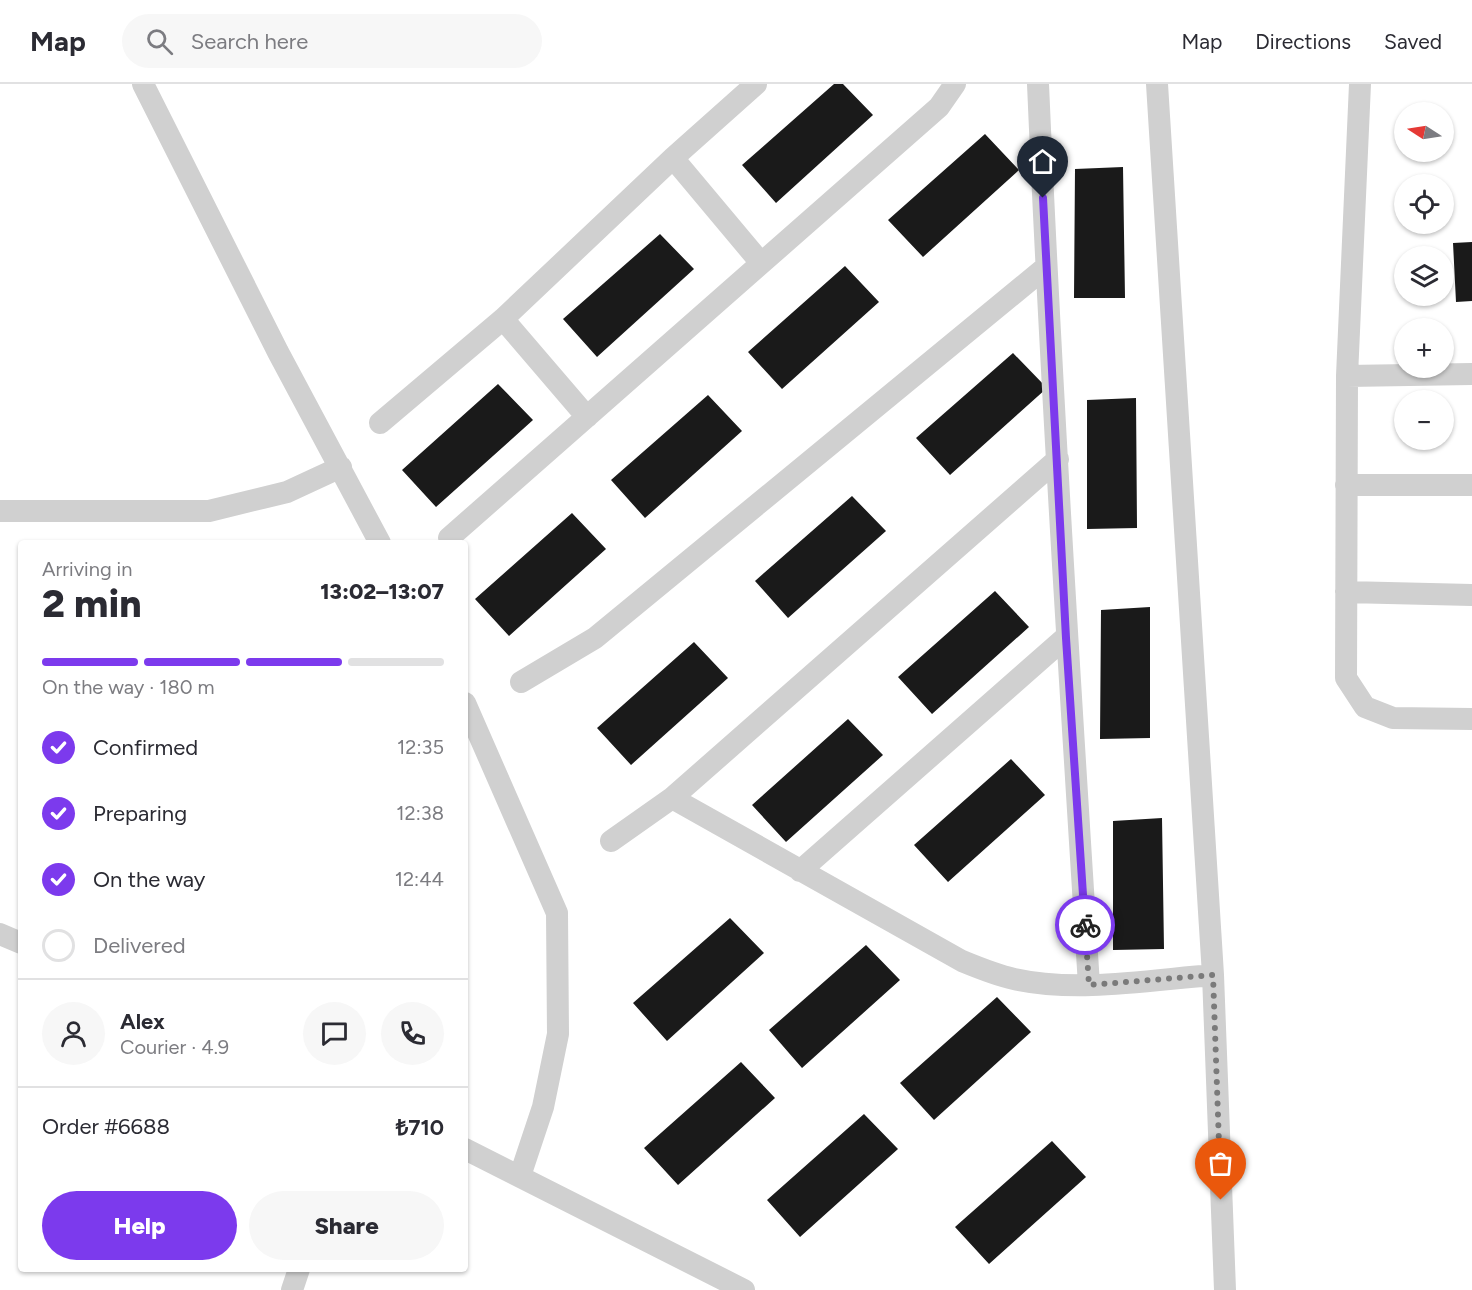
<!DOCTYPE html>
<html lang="en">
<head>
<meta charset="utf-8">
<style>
	:root { --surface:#fff; --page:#f7f7f7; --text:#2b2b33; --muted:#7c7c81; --line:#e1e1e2; --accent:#7c3aed }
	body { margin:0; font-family:Figtree,sans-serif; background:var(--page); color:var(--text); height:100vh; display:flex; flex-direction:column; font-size:22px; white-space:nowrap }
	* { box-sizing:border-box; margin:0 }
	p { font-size:20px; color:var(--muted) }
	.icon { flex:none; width:33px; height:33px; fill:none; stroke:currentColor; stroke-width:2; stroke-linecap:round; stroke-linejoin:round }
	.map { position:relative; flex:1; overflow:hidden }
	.drawer { position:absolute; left:18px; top:456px; width:450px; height:732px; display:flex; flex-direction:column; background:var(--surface); border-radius:6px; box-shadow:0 2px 4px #0004 }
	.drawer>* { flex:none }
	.needle { width:39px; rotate:282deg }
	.tools { position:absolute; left:1394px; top:18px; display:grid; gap:12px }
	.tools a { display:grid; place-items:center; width:60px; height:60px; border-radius:50%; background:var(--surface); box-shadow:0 2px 4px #0004; font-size:30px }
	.pin { position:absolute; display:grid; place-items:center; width:51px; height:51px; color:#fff; margin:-62px -26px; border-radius:50% 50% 50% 0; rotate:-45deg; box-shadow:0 0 6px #0007 }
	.pin .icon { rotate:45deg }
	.courier { position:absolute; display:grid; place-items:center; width:60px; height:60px; margin:-30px; border:4px solid #7c3aed; border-radius:50%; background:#fff; color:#222; box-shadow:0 2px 8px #0007 }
	.headline em { font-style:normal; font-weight:800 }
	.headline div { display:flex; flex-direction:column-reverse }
	.headline { display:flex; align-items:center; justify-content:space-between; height:102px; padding:0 24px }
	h1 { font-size:39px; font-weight:800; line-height:45px }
	.bar { display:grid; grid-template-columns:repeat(4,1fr); gap:9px 6px; align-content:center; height:72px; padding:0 24px }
	.bar i { height:8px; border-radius:4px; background:var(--line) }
	.bar .current { background:var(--accent) }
	.bar p { grid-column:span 4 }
	.line { display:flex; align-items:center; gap:15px; padding:0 24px; border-top:2px solid var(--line) }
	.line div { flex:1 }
	.round { display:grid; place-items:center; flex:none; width:63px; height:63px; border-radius:32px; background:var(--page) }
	ol { padding:0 24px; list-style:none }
	li { display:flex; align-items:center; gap:18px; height:66px }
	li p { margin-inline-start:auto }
	li .icon { padding:6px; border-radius:50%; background:var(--accent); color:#fff; stroke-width:4 }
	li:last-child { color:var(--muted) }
	li i { width:33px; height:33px; border:3px solid var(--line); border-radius:50% }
	.button { display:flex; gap:12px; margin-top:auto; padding:12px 24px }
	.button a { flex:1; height:69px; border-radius:36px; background:var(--accent); color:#fff; font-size:24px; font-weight:800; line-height:69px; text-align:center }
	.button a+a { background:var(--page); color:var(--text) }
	header { display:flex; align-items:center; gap:36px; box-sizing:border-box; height:84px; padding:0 30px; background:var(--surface); border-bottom:2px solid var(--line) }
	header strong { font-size:28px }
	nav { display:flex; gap:33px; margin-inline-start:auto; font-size:21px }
	.search { width:420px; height:54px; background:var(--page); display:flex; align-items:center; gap:15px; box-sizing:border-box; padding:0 21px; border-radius:33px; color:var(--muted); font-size:22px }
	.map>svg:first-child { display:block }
</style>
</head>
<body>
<header>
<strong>Map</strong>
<div class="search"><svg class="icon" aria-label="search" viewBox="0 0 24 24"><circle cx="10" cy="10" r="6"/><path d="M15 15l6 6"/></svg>Search here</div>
<nav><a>Map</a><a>Directions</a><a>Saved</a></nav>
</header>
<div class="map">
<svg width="1472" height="1206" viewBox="0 0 1472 1206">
	<rect width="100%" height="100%" fill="#fff"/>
	<path fill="#1a1a1a" d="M834,0h9l30,31 -97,88 -34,-38z
		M985,50l34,36 -96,87 -35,-37z
		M1123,83l2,131h-51l1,-129z
		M660,150l34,35 -97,88 -34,-38z
		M1472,158v59l-16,1 -3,-59z
		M845,182l34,36 -97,87 -34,-37z
		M1013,269l34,35 -97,87 -34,-37z
		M498,300l35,36 -97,87 -34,-37z
		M708,311l34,36 -97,87 -34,-38z
		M1136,314l1,130 -50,1v-129z
		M852,412l34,35 -98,87 -33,-37z
		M572,429l34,36 -97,87 -34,-37z
		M995,507l34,36 -97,87 -34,-37z
		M1150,523v131l-50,1 1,-129z
		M694,558l34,36 -97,87 -34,-37z
		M848,635l35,36 -97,87 -34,-37z
		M1011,675l34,36 -97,87 -34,-37z
		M1162,734l2,131 -51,1v-129z
		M730,834l34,35 -97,88 -34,-38z
		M866,861l34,35 -98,88 -33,-38z
		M997,913l34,35 -97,88 -34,-37z
		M741,978l34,36 -97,87 -34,-37z
		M864,1030l34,35 -98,88 -33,-37z
		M1052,1057l34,36 -97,87 -34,-37z"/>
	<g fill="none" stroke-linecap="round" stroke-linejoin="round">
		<path stroke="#d0d0d0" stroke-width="22" d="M143,0l135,268 102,191
			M1038,0c13,301 32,601 51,901
			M1157,0l56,891 12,315
			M1360,0l-13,292 -1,302 19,29 28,11 79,1
			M673,74l88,105
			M503,235l84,98
			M1347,292l125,-2
			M380,339l123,-104 170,-161 83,-74
			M1346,401h126
			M0,427h209l78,-19 54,-25
			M449,454l490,-431 16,-23
			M1346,508l126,3
			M521,598l74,-44 451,-371
			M465,619l92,210 1,121 -15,73 -23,69
			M672,714l290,163c17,7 34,14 52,18 63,14 136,1 199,-4
			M611,757l61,-43 386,-339
			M800,787l266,-234
			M0,850l21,9
			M465,1065l279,141
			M292,1206l7,-21"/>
	</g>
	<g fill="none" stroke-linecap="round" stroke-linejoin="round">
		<path stroke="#7a7a7a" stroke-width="6" stroke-dasharray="0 10.8" d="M1085,841l4,60 124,-10 8,225"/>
		<path stroke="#7c3aed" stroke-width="8" d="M1043,114l23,440 19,287"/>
	</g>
</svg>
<div class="tools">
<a><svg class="needle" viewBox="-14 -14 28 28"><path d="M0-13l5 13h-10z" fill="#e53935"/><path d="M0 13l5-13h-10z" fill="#7c7c81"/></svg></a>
<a><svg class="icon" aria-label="locate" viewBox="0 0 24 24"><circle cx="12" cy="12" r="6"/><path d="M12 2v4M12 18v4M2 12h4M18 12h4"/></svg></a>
<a><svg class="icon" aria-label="layers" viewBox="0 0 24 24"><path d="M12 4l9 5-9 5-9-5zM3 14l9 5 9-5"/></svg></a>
<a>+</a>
<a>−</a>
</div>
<div class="pin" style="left:1221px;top:1116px;background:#ea580c"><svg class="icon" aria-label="bag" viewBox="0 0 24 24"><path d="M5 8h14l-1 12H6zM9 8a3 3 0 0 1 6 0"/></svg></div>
<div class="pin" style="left:1043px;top:114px;background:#1f2937"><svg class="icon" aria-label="home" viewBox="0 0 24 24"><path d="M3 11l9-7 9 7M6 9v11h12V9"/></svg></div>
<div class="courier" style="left:1085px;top:841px"><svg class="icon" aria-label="bike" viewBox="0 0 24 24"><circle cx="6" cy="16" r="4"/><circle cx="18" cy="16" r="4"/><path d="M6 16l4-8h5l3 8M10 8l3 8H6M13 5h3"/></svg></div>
<section class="drawer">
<div class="headline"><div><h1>2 min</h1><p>Arriving in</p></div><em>13:02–13:07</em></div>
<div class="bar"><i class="current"></i><i class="current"></i><i class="current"></i><i></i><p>On the way · 180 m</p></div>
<ol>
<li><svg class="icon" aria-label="check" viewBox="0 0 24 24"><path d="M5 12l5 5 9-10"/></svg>Confirmed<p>12:35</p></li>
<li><svg class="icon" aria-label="check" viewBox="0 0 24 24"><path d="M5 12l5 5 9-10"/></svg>Preparing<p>12:38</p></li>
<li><svg class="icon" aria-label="check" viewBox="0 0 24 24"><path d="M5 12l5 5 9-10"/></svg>On the way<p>12:44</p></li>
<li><i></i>Delivered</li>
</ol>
<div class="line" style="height:108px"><a class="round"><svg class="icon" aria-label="person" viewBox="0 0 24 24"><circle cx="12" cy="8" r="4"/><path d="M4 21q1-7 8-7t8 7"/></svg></a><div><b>Alex</b><p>Courier · 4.9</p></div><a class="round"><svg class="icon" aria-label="chat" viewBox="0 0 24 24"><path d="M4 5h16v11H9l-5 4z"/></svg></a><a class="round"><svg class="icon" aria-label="phone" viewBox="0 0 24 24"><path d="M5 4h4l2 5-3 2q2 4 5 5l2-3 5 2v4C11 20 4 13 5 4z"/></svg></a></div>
<div class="line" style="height:78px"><div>Order #6688</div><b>₺710</b></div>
<div class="button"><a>Help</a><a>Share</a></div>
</section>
</div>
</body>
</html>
